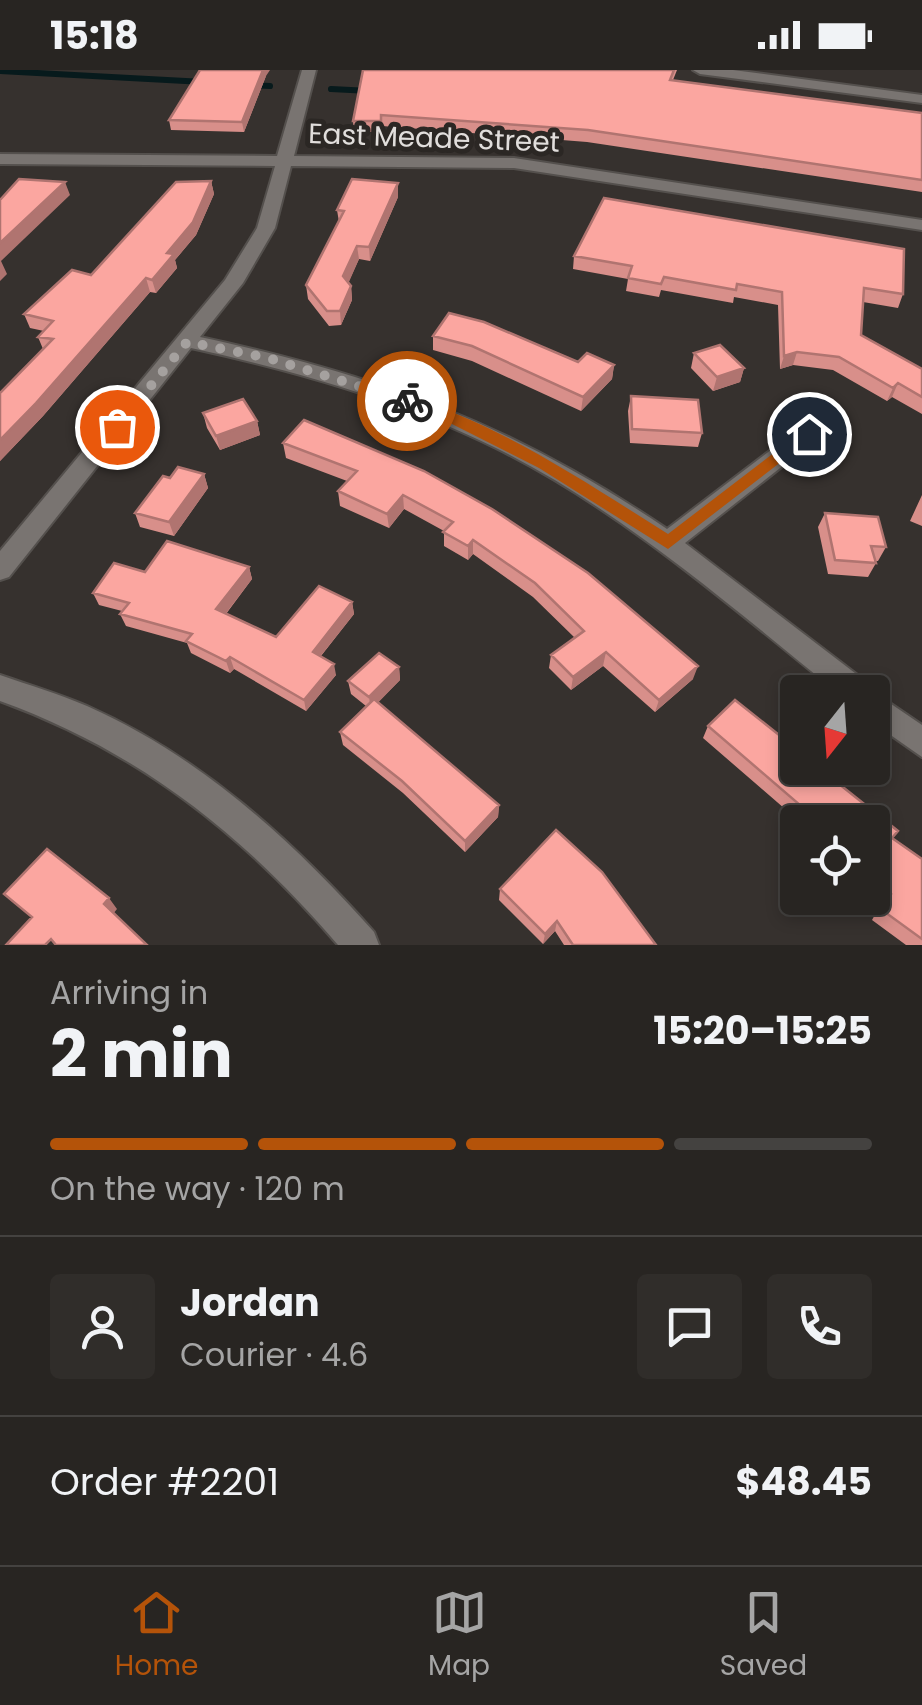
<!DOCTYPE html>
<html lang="en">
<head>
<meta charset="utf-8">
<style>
	:root { --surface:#282522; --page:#302d2a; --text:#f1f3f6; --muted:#a5a5a5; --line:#444240; --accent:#b45309 }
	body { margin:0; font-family:Poppins,sans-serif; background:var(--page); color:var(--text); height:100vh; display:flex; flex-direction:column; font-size:38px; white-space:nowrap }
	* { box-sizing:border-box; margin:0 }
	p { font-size:32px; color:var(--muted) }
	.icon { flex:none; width:55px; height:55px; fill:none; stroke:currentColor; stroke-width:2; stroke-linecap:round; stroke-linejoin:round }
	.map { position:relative; height:875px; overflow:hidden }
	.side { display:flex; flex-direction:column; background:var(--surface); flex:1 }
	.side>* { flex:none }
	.needle { width:65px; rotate:197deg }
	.fabs { position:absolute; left:780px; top:605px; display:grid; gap:20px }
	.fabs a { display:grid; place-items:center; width:110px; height:110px; border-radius:10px; background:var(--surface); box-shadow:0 5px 15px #0003,0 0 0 2px var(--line); font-size:50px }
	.pin { position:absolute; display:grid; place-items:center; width:85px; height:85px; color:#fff; margin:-42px; border:5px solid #fff; border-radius:50%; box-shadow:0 2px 10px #0007 }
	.courier { position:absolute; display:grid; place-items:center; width:100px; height:100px; margin:-50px; border:8px solid #b45309; border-radius:50%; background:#fff; color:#222; box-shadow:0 2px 12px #0007 }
	.headline em { font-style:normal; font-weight:700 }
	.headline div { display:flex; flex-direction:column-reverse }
	.headline { display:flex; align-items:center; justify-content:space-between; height:170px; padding:0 50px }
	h1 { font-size:65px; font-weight:700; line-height:75px }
	.bar { display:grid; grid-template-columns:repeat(4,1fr); gap:15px 10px; align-content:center; height:120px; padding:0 50px }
	.bar i { height:12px; border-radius:8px; background:var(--line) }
	.bar .active { background:var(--accent) }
	.bar p { grid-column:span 4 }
	.line { display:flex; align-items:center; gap:25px; padding:0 50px; border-top:2px solid var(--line) }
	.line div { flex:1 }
	.round { display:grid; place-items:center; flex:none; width:105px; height:105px; border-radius:10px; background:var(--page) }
	.status { display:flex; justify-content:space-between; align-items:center; height:70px; padding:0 50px; background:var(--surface); direction:ltr }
	.status svg { height:28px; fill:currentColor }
	.tabs { display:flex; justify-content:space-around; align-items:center; height:140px; border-top:2px solid var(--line); background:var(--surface); font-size:28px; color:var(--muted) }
	.tabs a { display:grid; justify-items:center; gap:5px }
	.tabs .active { color:var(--accent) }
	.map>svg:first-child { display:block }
</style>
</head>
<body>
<div class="status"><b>15:18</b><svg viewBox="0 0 49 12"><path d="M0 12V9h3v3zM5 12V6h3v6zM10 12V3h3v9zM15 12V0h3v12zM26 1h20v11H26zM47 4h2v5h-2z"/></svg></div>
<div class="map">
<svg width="922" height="875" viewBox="0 0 922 875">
	<rect width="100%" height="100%" fill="#36312e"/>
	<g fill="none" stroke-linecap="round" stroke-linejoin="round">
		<path stroke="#071a1c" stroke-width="6" d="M0,1l204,11
			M251,15l19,1
			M331,19l39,2"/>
		<defs>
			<path id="street" d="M302,0h14l-22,86 220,2 408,62v10l-408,-62 -223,-2 -16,62 -32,55 -43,54c181,39 312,87 467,192l134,-102h16l4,6 -4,6 -132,104 183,140 4,8 50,34v32l-50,-35v-30h-35c-108,-87 -216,-182 -341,-244 -97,-48 -200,-77 -305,-100l-182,229 -9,3v-29l225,-271 32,-52 18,-62 -275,-2v-10l277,2z
				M693,0h40l189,25v8l-222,-29z
				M0,605c29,10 59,19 87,31 113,50 206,135 287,226l5,13h-41c-95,-111 -200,-194 -338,-244z"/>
		</defs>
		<use href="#street" stroke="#54504d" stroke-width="4"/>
		<use href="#street" fill="#797471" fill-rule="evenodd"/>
	</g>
	<path fill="#d88f8a" d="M363,0h314l-4,10 249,33v79l-335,-50 -205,-16 -1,6h-27l-1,-11z
		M266,6l-22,56 -73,-2 -2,-10z
		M211,111l3,13 -18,41 -21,25 2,8 -21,25 -6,-1 -107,124 -43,45v-68l43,-44 -5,-12 6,-6 -14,-3 -6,-14 67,-39z
		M398,127l-28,64 -11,-2 -11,24 3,3 1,14 -11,25 -12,1 -21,-27 -2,-14 33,-63 -2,-12z
		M604,128l299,96 -5,14 -35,-6 -2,33 61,34v45l-30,-17 -5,4 -54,-31 -40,-5 -13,4 -2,-64 -44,-8 -1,6 -72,-13 -2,7 -33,-6 2,-12 -55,-10 1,-13z
		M433,266l145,26 36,3 -2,14 -31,32 -109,-50 -39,-11z
		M694,283l50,15 -4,14 -27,9 -22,-23z
		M631,326l71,37 -4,14 -68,-4 -2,-32z
		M203,343l54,8 3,14 -40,15 -13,-22z
		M304,350l389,259 -38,33 -52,-46 -32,24 -22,-22 2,-13 24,-17 -42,-41 -60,-43 -5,6 -24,-14v-15l-40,-22 -15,19 -49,-22 -2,-15 9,-10 -61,-23 -3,-15z
		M204,404l4,14 -34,48 -34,-9 -5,-14 35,-35z
		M922,425v31l-12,-5z
		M825,443l61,34 -8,14h-3l1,2 -8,14 -40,-3 -10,-47z
		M249,497l3,12 -26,35 50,23 76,-35 2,12 -33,42 15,19 -30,36 -72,-42 -4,4 -39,-20 -4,-10 -61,-17 -6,-12 2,-3 -23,-6 -6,-12 52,-21z
		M399,597l1,13 -22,22 121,103 -1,12 -33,35 -62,-59 -60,-48 -3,-13 26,-26 -15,-12 -3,-13z
		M735,630l63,50v18h21l79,63 -6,7 30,21v86h-16l-34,-25 9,-16 -9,-7v-75h-74v14l-13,-10 7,-11 -89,-77 5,-12z
		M500,819l156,56h-92l-9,-14 -12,13 -44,-44z"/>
	<path fill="#b07470" d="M263,0h7l-4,6 -22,56 -2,-10z
		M211,111l3,13 -18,41 -21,25 2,8 -21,25 -4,-13z
		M65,112l5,13 -69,66 6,13 -7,7v-38z
		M398,113v14l-28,64 -1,-14z
		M357,176l2,13 -14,32 -2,-15z
		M146,208l4,14 -107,124 -43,45v-21z
		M351,216l1,14 -11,25 -1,-14z
		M797,282l-4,13 -13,4 4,-13z
		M614,295l-2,14 -31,32 2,-14z
		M744,298l-4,14 -27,9 4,-14z
		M898,313l-6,14 -5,4 6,-13z
		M257,351l3,14 -40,15 -4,-14z
		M204,404l4,14 -34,48 -5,-14z
		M403,425l1,14 -15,19 -2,-14z
		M473,470v14l-5,6v-14z
		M249,497l3,12 -32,42 -4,-12z
		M352,532l2,12 -39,49 -2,-11z
		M606,582l-3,14 -32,24 2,-13z
		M230,587l4,12 -4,4 -4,-12z
		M334,594l2,11 -30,36 -2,-11z
		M698,596l-5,13 -38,33 4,-12z
		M399,597l1,13 -29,30 -2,-13z
		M499,735l-1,12 -33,35v-11z
		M109,828l8,11 -4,5 -9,-10z
		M557,851l-2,10 -12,13 2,-10z"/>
	<path fill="#fba6a0" stroke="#b07470" stroke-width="2.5" d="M200,0h63l-21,52 -73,-2z
		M363,0h311l-4,10 252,33v67l-334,-50 -207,-15v6h-28z
		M19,109l46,3 -65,61v-43z
		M352,109l46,4 -29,64 -12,-1 -14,30 8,10 -11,25h-13l-21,-26 38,-74 -7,-1z
		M211,111l-18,41 -26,31 7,1 -22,26 -6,-2 -110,125 -36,37v-47l53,-54 -15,-2 15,-16 -29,-7 48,-44 19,5 85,-93z
		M604,128l300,51 -1,45 -39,-6 -3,47 61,34v28l-24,-14 -5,5 -54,-31 -42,-5 -13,4 -2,-64 -45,-8 -1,6 -72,-13 -3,7 -33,-6 4,-12 -58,-10z
		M449,243l35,9 94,40 9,-9 27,12 -31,32 -111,-51 -39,-10z
		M720,275l24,23 -27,9 -23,-24z
		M631,326l67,4 4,33 -70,-4z
		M243,329l14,22 -41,15 -13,-23z
		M304,350l120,51 68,38 96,64 110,93 -39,34 -53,-48 -33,25 -22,-22 33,-24 -49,-48 -62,-43 -5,6 -25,-14 10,-10 -50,-27 -16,19 -49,-23 19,-20 -74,-28z
		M178,397l26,7 -35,48 -34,-9 28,-37 7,2z
		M825,443l53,4 8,30 -15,-1 5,17 -41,-3z
		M167,471l82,26 -33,42 60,28 43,-51 33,16 -39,50 21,12 -30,36 -74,-43 -4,4 -40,-20 6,-7 -72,-20 9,-11 -36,-10 21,-30 31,9z
		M379,583l20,14 -30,30 -21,-16z
		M374,629l125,106 -34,36 -63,-60 -62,-49z
		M735,630l63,50v18h21l79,63 -6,7 30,21v80l-40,-29 9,-16 -19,-15v-57h-69l-11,-8 8,-9 -92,-79z
		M556,760l46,42 54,73h-83l-16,-24 -12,13 -45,-45z
		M47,779l62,49 -5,6 43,41h-91l-5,-6 -6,6h-39l26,-28 -28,-23z"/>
	<path fill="#b45309" d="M407,326c95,29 178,86 261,138l136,-104 13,4 -149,115 -129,-81 -93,-47 -44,-17 -2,-3z"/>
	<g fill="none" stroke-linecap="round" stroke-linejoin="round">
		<path stroke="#a5a19f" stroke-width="10" stroke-dasharray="0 18" d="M117,357l70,-85 81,16 139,43"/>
	</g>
	<g text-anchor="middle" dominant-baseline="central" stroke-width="10" stroke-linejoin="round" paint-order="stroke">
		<g font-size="28" fill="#e1dedc" stroke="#2b2724">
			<text transform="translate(434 68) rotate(2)">East Meade Street</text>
		</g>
	</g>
</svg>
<div class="fabs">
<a><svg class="needle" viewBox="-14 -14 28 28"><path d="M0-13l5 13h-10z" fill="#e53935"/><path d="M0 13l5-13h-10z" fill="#a5a5a5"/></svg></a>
<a><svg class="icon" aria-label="locate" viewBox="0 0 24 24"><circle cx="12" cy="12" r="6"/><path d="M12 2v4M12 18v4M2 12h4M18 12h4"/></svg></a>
</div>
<div class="pin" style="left:117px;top:357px;background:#ea580c"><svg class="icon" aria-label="bag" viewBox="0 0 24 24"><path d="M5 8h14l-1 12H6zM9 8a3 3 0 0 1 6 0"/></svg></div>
<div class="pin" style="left:809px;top:364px;background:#1f2937"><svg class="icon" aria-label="home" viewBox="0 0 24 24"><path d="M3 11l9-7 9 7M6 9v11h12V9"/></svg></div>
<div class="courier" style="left:407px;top:331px"><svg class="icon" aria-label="bike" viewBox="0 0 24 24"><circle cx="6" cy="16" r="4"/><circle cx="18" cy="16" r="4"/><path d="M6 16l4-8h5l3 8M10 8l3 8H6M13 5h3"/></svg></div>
</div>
<section class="side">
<div class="headline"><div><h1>2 min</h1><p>Arriving in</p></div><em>15:20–15:25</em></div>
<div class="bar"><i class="active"></i><i class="active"></i><i class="active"></i><i></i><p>On the way · 120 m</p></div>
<div class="line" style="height:180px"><a class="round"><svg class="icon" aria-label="person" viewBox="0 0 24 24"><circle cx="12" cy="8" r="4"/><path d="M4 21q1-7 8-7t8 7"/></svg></a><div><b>Jordan</b><p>Courier · 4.6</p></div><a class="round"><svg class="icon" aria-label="chat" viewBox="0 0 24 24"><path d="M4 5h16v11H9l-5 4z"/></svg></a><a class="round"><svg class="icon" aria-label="phone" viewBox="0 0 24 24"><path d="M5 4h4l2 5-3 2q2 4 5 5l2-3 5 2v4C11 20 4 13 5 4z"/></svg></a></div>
<div class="line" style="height:130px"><div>Order #2201</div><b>$48.45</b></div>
</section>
<nav class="tabs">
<a class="active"><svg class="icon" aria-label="home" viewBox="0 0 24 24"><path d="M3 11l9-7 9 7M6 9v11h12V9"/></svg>Home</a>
<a><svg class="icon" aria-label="map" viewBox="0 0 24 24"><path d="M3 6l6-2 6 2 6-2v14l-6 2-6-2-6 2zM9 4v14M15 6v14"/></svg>Map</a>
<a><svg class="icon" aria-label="saved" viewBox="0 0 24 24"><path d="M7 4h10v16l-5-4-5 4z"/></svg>Saved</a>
</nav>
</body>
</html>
